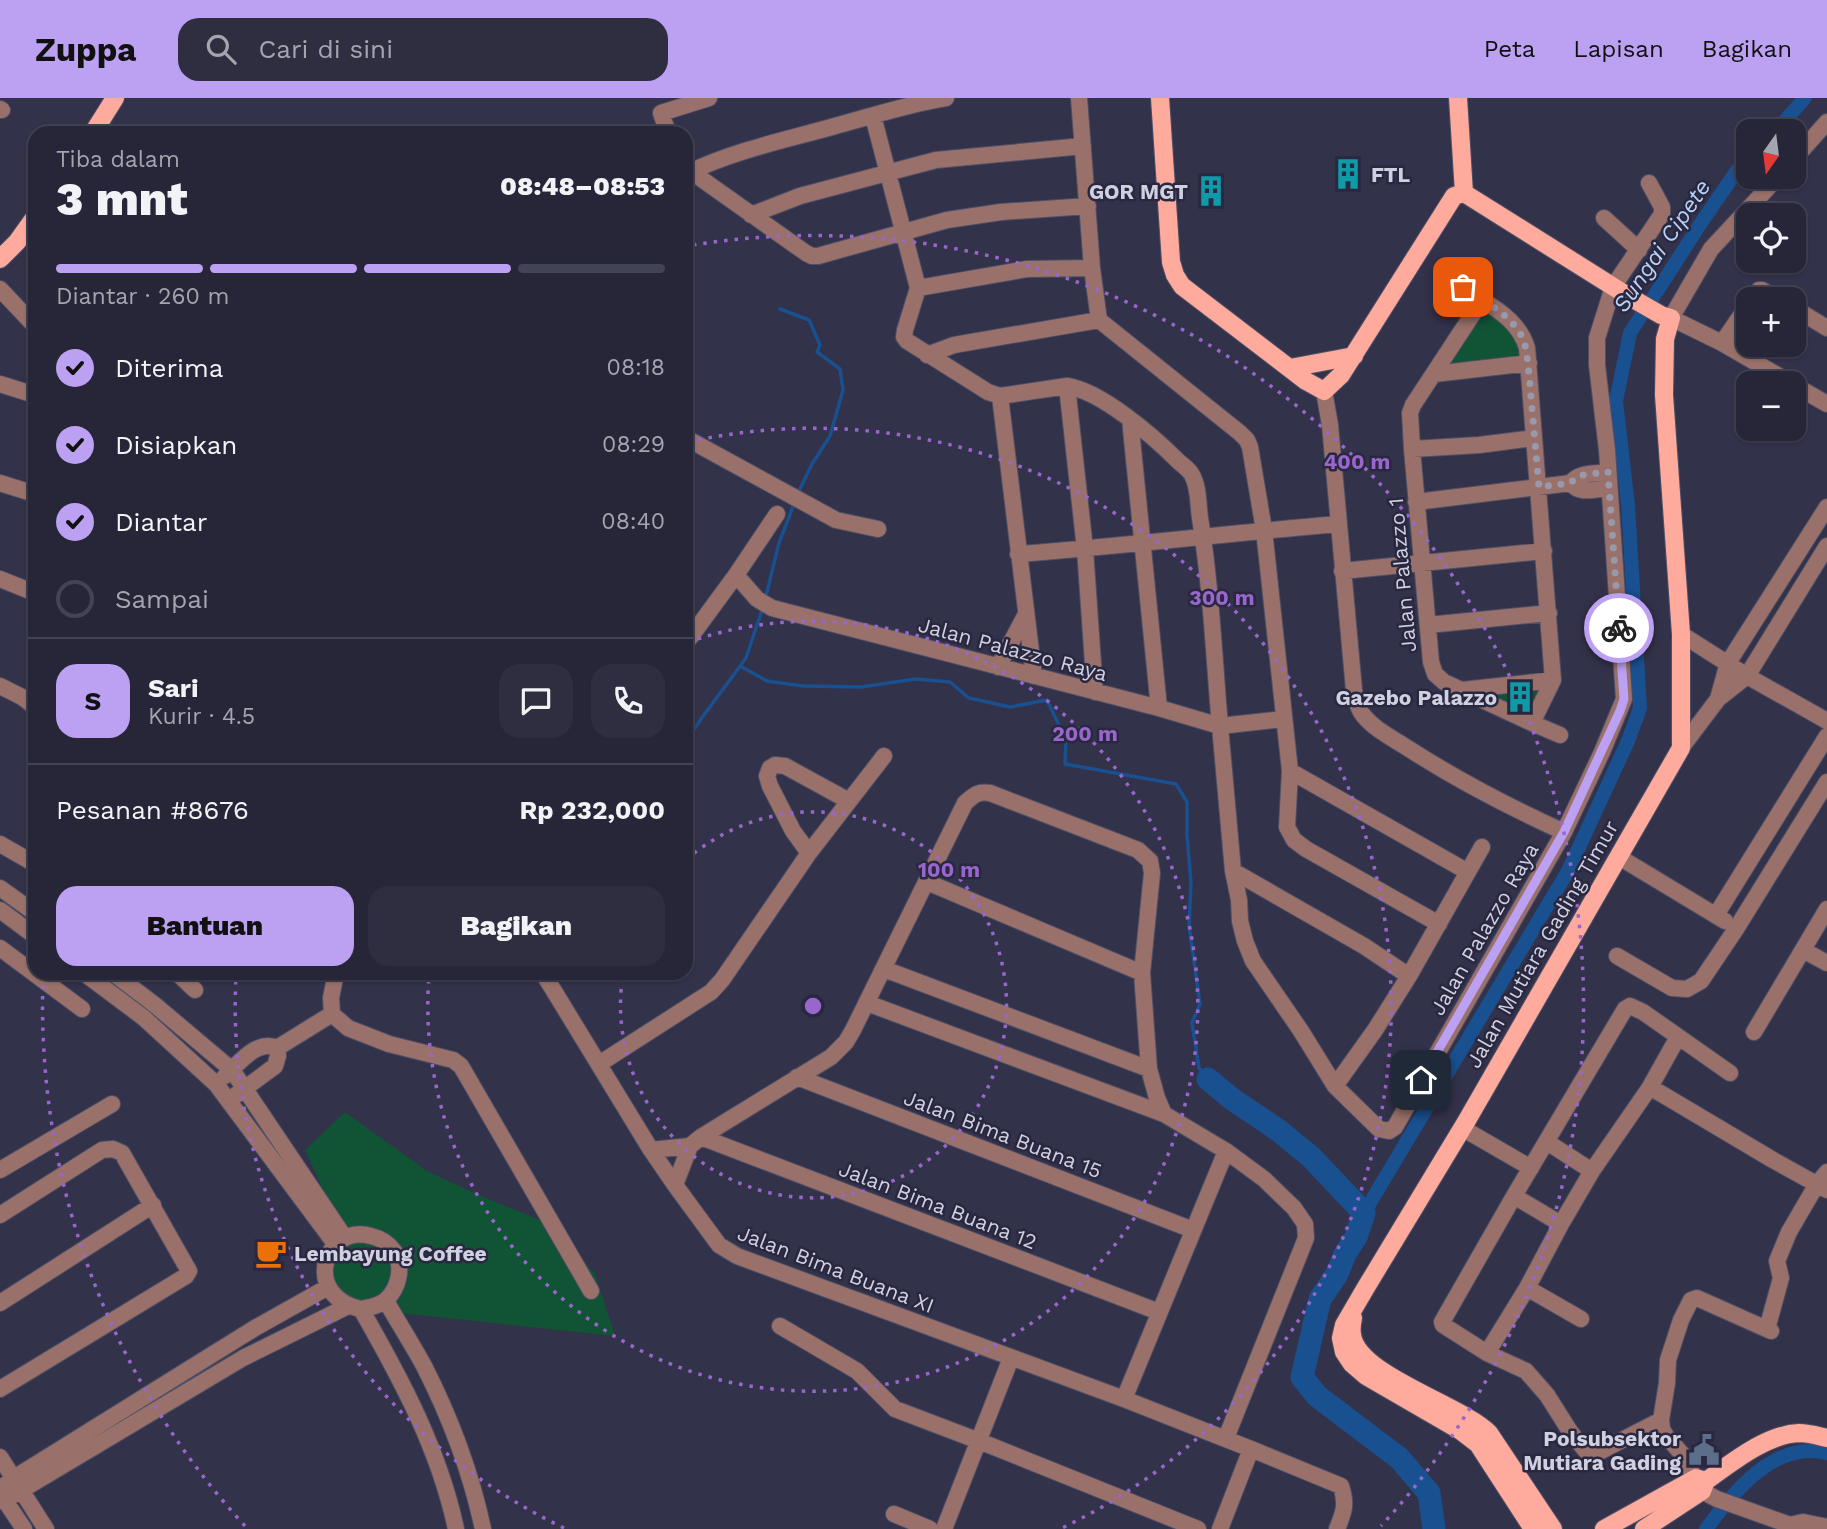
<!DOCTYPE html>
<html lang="id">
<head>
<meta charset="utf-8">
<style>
	:root { --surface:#262638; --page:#2e2e40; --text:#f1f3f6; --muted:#a4a5ae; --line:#424353; --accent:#bca0f2 }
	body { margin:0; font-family:"Work Sans",sans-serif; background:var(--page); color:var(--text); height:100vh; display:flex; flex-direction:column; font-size:26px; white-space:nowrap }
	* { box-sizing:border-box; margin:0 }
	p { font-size:23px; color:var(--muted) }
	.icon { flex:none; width:38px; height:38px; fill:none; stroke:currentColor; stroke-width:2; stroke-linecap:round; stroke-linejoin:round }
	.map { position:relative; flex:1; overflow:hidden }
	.details { position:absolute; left:28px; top:28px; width:665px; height:854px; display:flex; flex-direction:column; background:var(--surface); border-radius:21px; box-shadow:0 2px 5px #0004,0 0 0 2px var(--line) }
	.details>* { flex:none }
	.needle { width:46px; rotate:194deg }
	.fabs { position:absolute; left:1736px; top:21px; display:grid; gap:14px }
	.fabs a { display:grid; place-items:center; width:70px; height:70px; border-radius:14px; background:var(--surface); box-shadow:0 2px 5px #0004,0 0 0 2px var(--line); font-size:35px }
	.pin { position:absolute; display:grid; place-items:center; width:60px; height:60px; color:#fff; margin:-30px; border-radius:14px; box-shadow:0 4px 10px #0006 }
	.courier { position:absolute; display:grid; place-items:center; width:70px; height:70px; margin:-35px; border:5px solid #bca0f2; border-radius:50%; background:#fff; color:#222; box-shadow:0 2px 9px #0007 }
	.headline em { font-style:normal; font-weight:800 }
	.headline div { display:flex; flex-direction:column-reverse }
	.headline { display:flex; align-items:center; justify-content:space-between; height:119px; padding:0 28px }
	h1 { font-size:46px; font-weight:800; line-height:52px }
	.bar { display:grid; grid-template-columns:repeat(4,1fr); gap:10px 7px; align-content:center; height:84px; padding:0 28px }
	.bar i { height:9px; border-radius:5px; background:var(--line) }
	.bar .on { background:var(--accent) }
	.bar p { grid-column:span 4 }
	.line { display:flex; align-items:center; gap:18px; padding:0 28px; border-top:2px solid var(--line) }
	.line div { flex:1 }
	.round { display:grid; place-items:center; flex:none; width:74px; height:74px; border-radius:21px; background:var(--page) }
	ol { padding:0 28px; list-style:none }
	li { display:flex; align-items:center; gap:21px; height:77px }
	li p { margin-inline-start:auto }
	li .icon { padding:7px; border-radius:50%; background:var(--accent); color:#111; stroke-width:4 }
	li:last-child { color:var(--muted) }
	li i { width:38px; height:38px; border:4px solid var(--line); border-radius:50% }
	.action { display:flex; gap:14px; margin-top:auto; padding:14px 28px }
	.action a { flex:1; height:80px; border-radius:21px; background:var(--accent); color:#111; font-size:28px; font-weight:800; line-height:80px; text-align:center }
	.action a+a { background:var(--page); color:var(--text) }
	header { display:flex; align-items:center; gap:42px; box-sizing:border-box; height:98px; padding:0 35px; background:var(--accent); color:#111 }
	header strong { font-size:33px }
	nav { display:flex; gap:38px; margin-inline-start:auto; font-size:24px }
	.search { width:490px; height:63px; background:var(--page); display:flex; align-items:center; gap:18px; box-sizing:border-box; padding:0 24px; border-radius:21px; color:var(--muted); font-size:26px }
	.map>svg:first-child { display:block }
</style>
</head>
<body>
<header>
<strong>Zuppa</strong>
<div class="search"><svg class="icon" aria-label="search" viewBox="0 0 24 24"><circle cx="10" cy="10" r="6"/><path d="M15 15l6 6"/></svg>Cari di sini</div>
<nav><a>Peta</a><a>Lapisan</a><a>Bagikan</a></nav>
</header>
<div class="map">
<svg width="1827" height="1431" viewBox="0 0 1827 1431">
	<rect width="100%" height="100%" fill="#33324b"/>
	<path fill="#105335" d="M1485,208l28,18 10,34 -75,9z
		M1545,588l-14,29 -48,-23z
		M345,1014l82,59 54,25 66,27 48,50 20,63 -254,-27 -28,-14 -7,-35 19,-23 -40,-87z"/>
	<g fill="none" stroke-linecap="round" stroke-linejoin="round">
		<path stroke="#195090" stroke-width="3.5" d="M780,211l29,11 11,25 -3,7 23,17 3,21 -13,46 -18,28 -14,29
			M765,502l14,-57 15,-39
			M742,569l25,14 36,5 58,1 55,-8 34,3 19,16 41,9 37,-7 19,40 -1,24 111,20 11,18v33l4,48 -2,43 11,78 -8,19 7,45 9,11
			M686,644l15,-23 45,-61 17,-51"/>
		<path stroke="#195090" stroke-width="14" d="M1776,33l29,-33
			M1364,1115l204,-342 60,-130 12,-33 -12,-203 -12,-104 14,-68 73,-113 33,-48 12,-12
			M1706,1431c28,-37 68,-89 121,-76"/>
		<path stroke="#195090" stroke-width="23" d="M1208,981l24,20 46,31 33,27 53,56 -8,24 -11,17 -8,20 -17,25 -18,78 15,19 82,62 30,35 5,36"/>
		<defs>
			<path id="minor" d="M1079,0l13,170 7,52
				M0,11l2,1
				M873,18l45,172 -13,42 -1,7 3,4 81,51 12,4 67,-10c34,5 86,50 110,74 5,5 12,9 15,15 7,12 6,30 8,43 11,68 14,139 20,208l64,-7
				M668,35l-7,-20 48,-15
				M1794,61l33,-37
				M686,70l120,85 6,3h6l129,-36 54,-8 87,-6
				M690,74c46,-22 96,-32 145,-46 37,-10 73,-22 111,-28
				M1778,79l-67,72 -40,69 51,25 69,40
				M751,117l49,-19 136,-36 147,-14
				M1604,120l35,32
				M1463,189l19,13
				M918,190l109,-19 65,-1
				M0,191l35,37
				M1752,201l7,-9h3l16,9
				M1482,202c20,12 38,25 45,48l26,332 -21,43 -88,-41 -9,-8 -4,-12 -19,-213 -2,-36 3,-8z
				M1794,210l33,20
				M1722,245l26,-38
				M927,257l27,-10 145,-25 141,113 7,7 3,7 14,83 26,241 178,101
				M1434,276l95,-11
				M0,286l35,11
				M1794,287l33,19
				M1067,288l18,163 10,143
				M1324,293l6,34 24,265c2,8 3,18 9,25 11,14 29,23 43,32 51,33 103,60 158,85
				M1000,298l34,280
				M1130,321l29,289
				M686,340l150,82 42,9
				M1412,351l67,-4 55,-7
				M0,385l35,11
				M1571,385c8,12 25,6 38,5
				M1571,385c7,-11 24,-9 37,-11
				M1416,404l155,-19
				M1018,456c107,-8 213,-21 320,-30
				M1342,473l202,-20
				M736,477l41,-61
				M0,481l35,14
				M1428,527l121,-12
				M1681,536l66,42 80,45
				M686,545l50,-68 21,24 15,9 387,100 61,18 13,145 6,29 1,21 5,20 8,20 48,70 34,55 44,43 10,2 6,-4 169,-295 38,-80 22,-53 -17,-249 -10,-85v-27l16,-51 49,-73v-7l-13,-24
				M998,569l28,-53
				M0,588l22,11 13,10
				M1462,592l91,-10
				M1718,601l10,-36 99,-156
				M1532,625l28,12
				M1681,650l37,-49 29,-23 80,-130
				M1290,673l-3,56 7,13 12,9 133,75
				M0,746l35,20
				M809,755l-16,-22 -23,-45 -3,-10 3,-8 5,-3 10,1 64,35
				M1619,759l106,64
				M1233,773l131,75 45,30
				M927,784l215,91
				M0,790l35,25
				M0,812l35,26
				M1716,817l111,-179
				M0,850l82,61
				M1803,852l24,13
				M1617,858l55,32 15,1 14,-8 35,-52 91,-147
				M884,871l265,100
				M84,875l60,45 72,66 120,161
				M113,875l42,32 77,65 113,168
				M177,875l18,17
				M336,875l-5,25 1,16 16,14 41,16 64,16 8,6 130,225
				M543,875l108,177 24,35 44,60 18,11 387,143 127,50 -31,80
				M867,905l297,111
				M1754,934l73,-123
				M599,966l112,-72 11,-12 87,-127 75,-97
				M1730,975l-87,-61 -13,-6 -5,3 -111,187 -72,126 1,3 44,28 39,18 21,24 24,38 16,19 6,3 6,-3 62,-32 1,9 4,7 16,18 20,37 15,8 73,26 6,4
				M225,978c14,-13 32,-37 52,-28l55,-34
				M797,979l396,153
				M1335,988l40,-56 34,-54 73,-129
				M1650,989l123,73 54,30
				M236,997l39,-29 3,-10 -1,-8
				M1462,1030l69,40
				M701,1039l458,175
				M1547,1044l45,29
				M651,1052l39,-4
				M0,1072l112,-66
				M675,1087l15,-39 11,-9 130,-80 15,-15 7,-12 112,-227c9,-8 13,-12 25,-10l148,57 12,11 2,12 -10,100 7,96 8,29 7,16 62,37 38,28 30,29 11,16 1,14 -80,200
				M1514,1098l47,28
				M0,1117l102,-65 11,-1 9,4 67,118 -3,5 -186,113
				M1527,1190l54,31
				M386,1203c12,21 26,43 38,65 26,51 47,107 59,163
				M0,1205l153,-98
				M361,1211c9,-2 18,-3 25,-9 13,-12 18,-34 8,-49 -6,-8 -14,-13 -23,-15 -47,-13 -70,60 -10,73 40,70 78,140 95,220
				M780,1228l77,45 38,38 84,32 219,88
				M1767,1231l14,-51 -4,-17 12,-29 28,-48 10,-12
				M1487,1255l40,-65 34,-64 31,-53 58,-84 28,-50
				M1124,1301l102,-248
				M1661,1322l6,-37 1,-23 13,-40 10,-20 6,-2 74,33
				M1251,1351l90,37c6,18 3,26 -4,43
				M0,1359l46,72
				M0,1391l14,-11 241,-150 73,-41
				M0,1395l24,36
				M0,1403l5,-1 238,-142 105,-52
				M894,1416l36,15
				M1790,1427l13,-3 24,5
				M944,1431l67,-171"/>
			<path id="major" d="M1160,0l11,164 4,13 7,11 124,95 18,10 17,-16 113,-179 10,-3 164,103 33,19 10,3 -6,21 -1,56 17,239v114l-215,374 -101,167 -21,36 -3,13 3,14 8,12 14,12 95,55 17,13 55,85
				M1458,0l6,95
				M93,35l22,-35
				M0,161l17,-17 18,-25
				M1290,270l64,-12
				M1353,1220c-1,5 -2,11 -1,16 4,41 108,70 137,99l64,96
				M1706,1383c25,-18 61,-47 93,-48 10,0 19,3 28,5
				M1604,1431l92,-51 10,3
				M1644,1431l58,-38 4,-10"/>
		</defs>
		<use href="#minor" stroke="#4f4f66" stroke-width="18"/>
		<use href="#major" stroke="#4f4f66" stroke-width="20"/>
		<use href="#minor" stroke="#9a716a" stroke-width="16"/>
		<use href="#major" stroke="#feaa9d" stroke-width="18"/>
	</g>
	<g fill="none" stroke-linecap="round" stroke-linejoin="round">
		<path stroke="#9999ac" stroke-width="7" stroke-dasharray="0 12.6" d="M1463,189l35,23 13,11 13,18 4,24 11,124 32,-4c7,-11 24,-9 37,-11l11,156"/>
		<path stroke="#bca0f2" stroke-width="9" d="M1421,982l143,-248 56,-121 4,-12 -5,-71"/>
	</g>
	<g fill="none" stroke="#9966cb" stroke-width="3.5" stroke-dasharray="3.5 7">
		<path d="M686 762A193 193 0 1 1 623 876"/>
		<path d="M688 544A385 385 0 1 1 429 878"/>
		<path d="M564 1430A578 578 0 0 1 236 878M688 344A578 578 0 0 1 1062 1430"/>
		<path d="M245 1428A770 770 0 0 1 43 881M693 147A770 770 0 0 1 1381 1428"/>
	</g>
	<defs>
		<symbol id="building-bare" viewBox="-9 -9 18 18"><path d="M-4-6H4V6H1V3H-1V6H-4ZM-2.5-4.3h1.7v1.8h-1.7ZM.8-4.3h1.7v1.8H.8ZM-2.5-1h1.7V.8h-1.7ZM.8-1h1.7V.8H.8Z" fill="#0f9aa8" stroke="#292840" stroke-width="2.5" paint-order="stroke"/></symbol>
		<symbol id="cafe-bare" viewBox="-9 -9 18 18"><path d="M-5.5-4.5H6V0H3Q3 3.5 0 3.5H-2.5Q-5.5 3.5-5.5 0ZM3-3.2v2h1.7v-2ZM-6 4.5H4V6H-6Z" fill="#e8710a" stroke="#292840" stroke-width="2.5" paint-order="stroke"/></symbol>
		<symbol id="civic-bare" viewBox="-9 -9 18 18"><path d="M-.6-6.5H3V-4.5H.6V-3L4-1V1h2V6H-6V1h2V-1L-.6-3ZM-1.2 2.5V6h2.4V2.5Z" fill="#5c6f8a" stroke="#292840" stroke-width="2.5" paint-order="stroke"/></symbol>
	</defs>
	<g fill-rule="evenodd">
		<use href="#building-bare" x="1326" y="54" width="44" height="44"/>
		<use href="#building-bare" x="1189" y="71" width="44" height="44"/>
		<use href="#building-bare" x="1498" y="577" width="44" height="44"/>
		<use href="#cafe-bare" x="249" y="1133" width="44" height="44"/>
		<use href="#civic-bare" x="1682" y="1330" width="44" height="44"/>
	</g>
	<g text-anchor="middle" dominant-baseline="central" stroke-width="5" stroke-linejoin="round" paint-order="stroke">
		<g font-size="21" font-weight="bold" fill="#d0d1e0" stroke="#292840" text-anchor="end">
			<text x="1371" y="76" text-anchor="start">FTL</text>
			<text x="1188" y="93">GOR MGT</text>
			<text x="1497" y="599">Gazebo Palazzo</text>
			<text x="294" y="1155" text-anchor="start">Lembayung Coffee</text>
			<text x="1681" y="1340">Polsubsektor<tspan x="1681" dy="24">Mutiara Gading</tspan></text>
		</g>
		<g font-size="21" fill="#d0d1e0" stroke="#292840">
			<text transform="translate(1402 477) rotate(-95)">Jalan Palazzo 1</text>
			<text transform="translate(1013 551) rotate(15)">Jalan Palazzo Raya</text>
			<text transform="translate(1484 831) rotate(-60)">Jalan Palazzo Raya</text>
			<text transform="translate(1542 846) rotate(-60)">Jalan Mutiara Gading Timur</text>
			<text transform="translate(1003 1036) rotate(21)">Jalan Bima Buana 15</text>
			<text transform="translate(938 1107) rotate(21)">Jalan Bima Buana 12</text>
			<text transform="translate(836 1171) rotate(21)">Jalan Bima Buana XI</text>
		</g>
		<g font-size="23" font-style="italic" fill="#b6d3f7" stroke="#292840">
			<text transform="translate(1662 148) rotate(-56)">Sungai Cipete</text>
		</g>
	</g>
	<circle cx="813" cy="908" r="10" fill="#9966cb" stroke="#292840" stroke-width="3.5"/>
	<g font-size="21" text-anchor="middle" font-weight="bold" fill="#9966cb" stroke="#292840" stroke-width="5" stroke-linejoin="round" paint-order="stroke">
		<text x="1357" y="371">400 m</text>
		<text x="1222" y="507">300 m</text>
		<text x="1085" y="643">200 m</text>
		<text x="949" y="779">100 m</text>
	</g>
</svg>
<div class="fabs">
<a><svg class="needle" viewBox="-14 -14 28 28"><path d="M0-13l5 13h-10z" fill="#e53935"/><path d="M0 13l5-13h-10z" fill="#a4a5ae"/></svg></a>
<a><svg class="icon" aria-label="locate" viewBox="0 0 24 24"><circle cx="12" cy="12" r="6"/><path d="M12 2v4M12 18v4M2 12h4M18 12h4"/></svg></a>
<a>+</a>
<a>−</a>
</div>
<div class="pin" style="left:1463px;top:189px;background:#ea580c"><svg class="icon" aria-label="bag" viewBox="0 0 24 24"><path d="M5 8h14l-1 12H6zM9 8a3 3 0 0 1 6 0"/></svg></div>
<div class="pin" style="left:1421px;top:982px;background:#1f2937"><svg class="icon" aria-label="home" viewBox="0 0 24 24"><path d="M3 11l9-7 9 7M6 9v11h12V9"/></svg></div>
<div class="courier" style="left:1619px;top:530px"><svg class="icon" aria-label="bike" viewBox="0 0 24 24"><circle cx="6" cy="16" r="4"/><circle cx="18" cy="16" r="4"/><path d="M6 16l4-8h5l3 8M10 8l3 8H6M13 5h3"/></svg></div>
<section class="details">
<div class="headline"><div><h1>3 mnt</h1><p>Tiba dalam</p></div><em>08:48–08:53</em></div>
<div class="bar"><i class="on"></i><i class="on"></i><i class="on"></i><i></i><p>Diantar · 260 m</p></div>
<ol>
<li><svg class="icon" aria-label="check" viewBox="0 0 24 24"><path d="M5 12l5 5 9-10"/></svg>Diterima<p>08:18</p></li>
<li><svg class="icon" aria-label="check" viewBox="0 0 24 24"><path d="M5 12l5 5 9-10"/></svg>Disiapkan<p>08:29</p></li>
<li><svg class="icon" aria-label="check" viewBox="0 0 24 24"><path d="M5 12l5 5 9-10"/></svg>Diantar<p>08:40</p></li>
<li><i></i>Sampai</li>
</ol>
<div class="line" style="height:126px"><b class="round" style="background:var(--accent);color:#111">S</b><div><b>Sari</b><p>Kurir · 4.5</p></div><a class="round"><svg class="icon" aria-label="chat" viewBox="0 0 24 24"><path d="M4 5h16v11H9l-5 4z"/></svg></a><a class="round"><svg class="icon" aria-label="phone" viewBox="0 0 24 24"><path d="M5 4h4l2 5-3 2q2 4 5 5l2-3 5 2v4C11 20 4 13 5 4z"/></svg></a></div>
<div class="line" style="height:91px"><div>Pesanan #8676</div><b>Rp 232,000</b></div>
<div class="action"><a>Bantuan</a><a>Bagikan</a></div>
</section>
</div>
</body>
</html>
